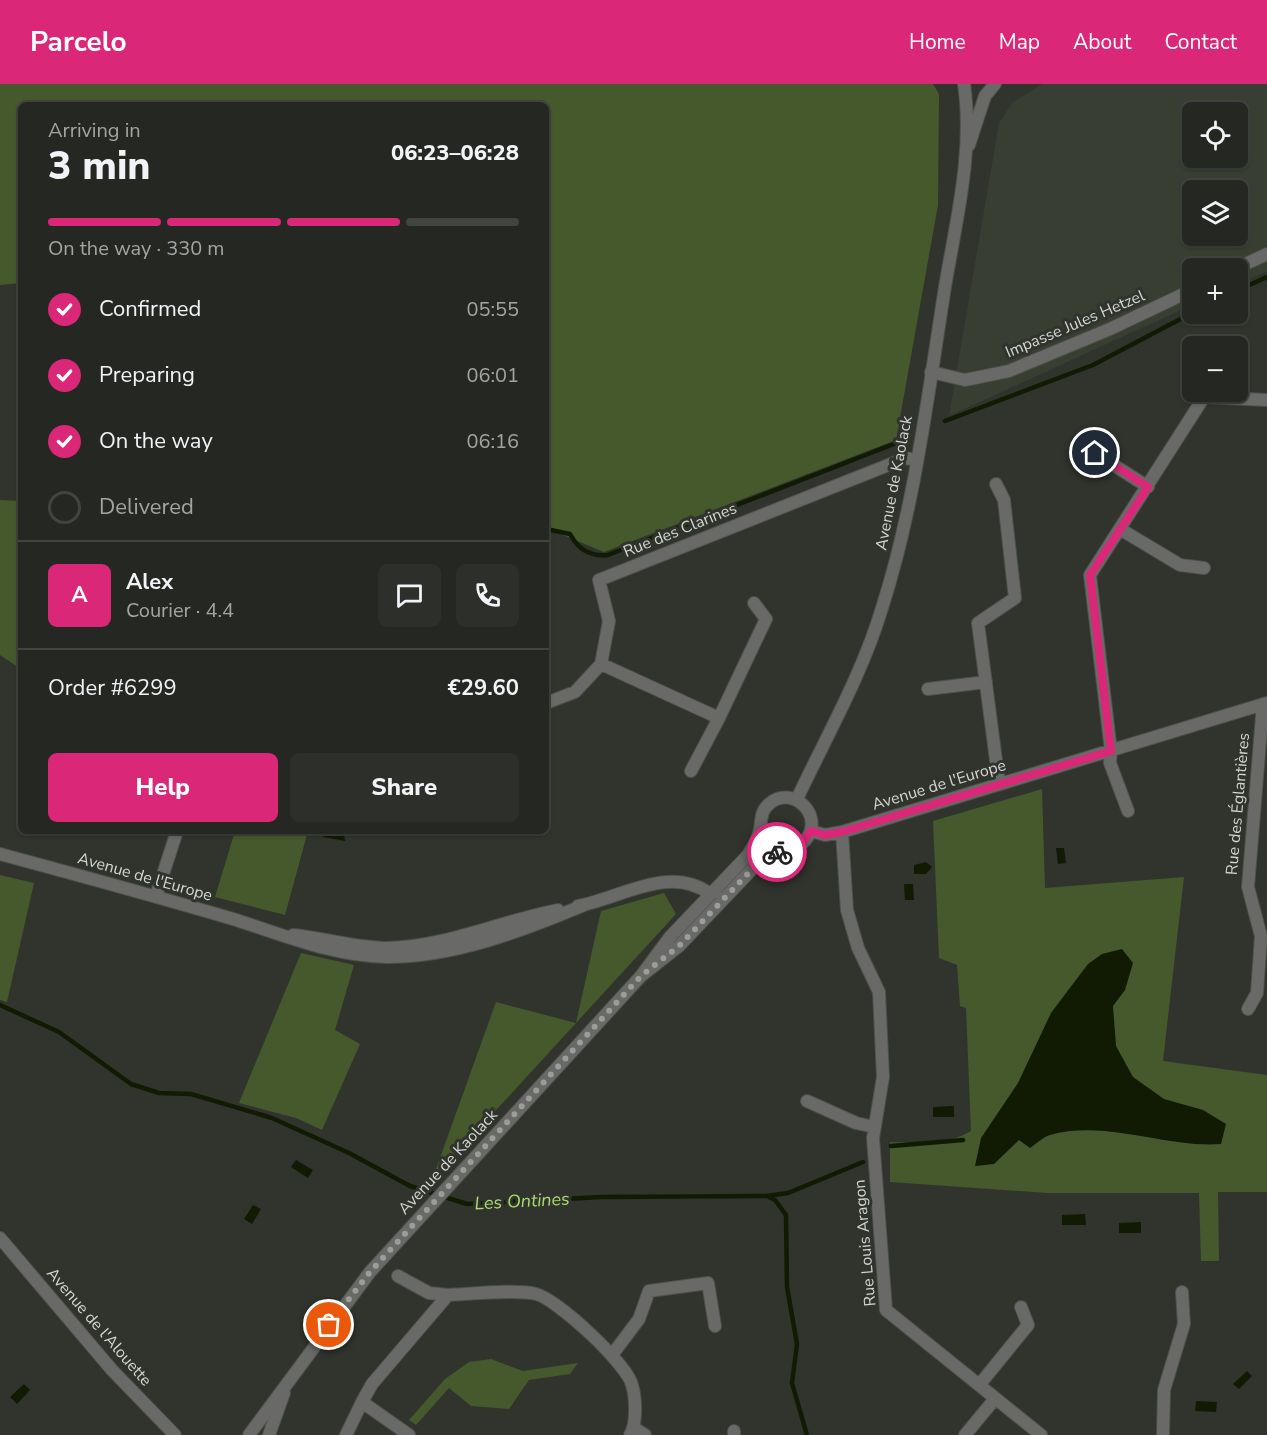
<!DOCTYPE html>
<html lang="en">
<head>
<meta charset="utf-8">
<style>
	:root { --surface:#242722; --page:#2c2f2a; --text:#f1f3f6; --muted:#a3a5a5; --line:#414440; --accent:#db2777 }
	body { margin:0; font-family:"Nunito Sans",sans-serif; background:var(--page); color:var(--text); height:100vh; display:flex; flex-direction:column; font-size:22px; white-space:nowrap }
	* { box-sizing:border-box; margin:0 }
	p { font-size:20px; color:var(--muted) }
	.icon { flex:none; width:33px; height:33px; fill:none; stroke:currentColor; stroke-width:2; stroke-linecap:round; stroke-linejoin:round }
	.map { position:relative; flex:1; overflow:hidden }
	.drawer { position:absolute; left:18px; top:18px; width:531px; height:732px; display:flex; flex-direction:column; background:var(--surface); border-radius:9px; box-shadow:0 2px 4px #0004,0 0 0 2px var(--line) }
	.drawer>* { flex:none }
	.fabs { position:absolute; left:1182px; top:18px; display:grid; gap:12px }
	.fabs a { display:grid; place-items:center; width:66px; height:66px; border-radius:9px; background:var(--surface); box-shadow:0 2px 4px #0004,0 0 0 2px var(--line); font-size:30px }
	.pin { position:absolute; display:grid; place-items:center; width:51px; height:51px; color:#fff; margin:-26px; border:3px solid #fff; border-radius:50%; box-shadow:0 2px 6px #0007 }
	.courier { position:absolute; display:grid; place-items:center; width:60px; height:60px; margin:-30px; border:4px solid #db2777; border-radius:50%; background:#fff; color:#222; box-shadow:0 2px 8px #0007 }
	.headline em { font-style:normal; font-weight:800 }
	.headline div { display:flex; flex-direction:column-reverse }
	.headline { display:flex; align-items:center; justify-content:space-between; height:102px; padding:0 30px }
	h1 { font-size:39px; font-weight:800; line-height:45px }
	.bar { display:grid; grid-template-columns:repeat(4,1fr); gap:9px 6px; align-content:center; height:72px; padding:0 30px }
	.bar i { height:8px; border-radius:4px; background:var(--line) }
	.bar .active { background:var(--accent) }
	.bar p { grid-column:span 4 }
	.line { display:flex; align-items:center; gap:15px; padding:0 30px; border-top:2px solid var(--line) }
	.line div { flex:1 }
	.round { display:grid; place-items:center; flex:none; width:63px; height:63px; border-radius:9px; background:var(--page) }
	ol { padding:0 30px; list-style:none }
	li { display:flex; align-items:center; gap:18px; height:66px }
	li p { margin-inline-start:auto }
	li .icon { padding:6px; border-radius:50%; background:var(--accent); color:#fff; stroke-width:4 }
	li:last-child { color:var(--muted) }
	li i { width:33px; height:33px; border:3px solid var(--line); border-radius:50% }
	.cta { display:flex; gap:12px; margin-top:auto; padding:12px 30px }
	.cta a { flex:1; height:69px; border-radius:9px; background:var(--accent); color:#fff; font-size:24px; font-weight:800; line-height:69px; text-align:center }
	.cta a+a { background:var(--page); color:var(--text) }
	header { display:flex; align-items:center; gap:36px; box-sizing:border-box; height:84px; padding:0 30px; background:var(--accent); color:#fff }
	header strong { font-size:28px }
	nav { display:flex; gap:33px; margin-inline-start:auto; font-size:21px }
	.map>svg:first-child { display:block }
</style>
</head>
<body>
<header>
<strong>Parcelo</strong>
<nav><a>Home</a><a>Map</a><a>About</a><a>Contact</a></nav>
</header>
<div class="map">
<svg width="1267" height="1351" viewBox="0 0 1267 1351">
	<rect width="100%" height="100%" fill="#30342d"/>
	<path fill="#383e31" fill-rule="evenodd" d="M1042,0h225v187l-29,13v-16h-46v37l-243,111 50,-293 13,-20zM1192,28h46v46h-46zM1192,106h46v46h-46z"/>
	<path fill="#45592c" d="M0,0h933l6,10 -1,111 -42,235 -292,112 -58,-24v-423h-525v178l-21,2z
		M0,416l21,1v168l-21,-14z
		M1042,705l3,99 139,-11 -21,184 104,14v117h-49l1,69h-18l-2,-68h-152l-157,-11v-40c29,1 56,4 81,-11l-5,-123 -6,-2 -3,-41 -18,-7 -6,-137z
		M235,747h73l-23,84 -70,-18z
		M0,791l34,8 -27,119 -7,-2z
		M664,809l12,21 -244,266 64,-178 80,21 25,-112z
		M301,869l53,12 -19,65 25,14 -38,86 -26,-12 -57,-15z
		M491,1275l32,12 55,-8 -8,11 -41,6 -20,29 -38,-3 -22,-18 -33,37 -7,-5 36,-41 24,-17z"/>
	<path fill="#111b04" d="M325,747l19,1 1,9 -22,-4z
		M1056,764h8l2,15 -8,1z
		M926,778l6,5 -6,7h-12v-9z
		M904,800h9l1,16h-9z
		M1122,865l11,14 -8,27 -12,16 3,40 17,31 31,22 39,11 23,14 -5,20c-56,4 -116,-25 -171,-9 -7,2 -14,9 -20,13l-11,-8 -25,24 -19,2 6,-28 37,-55 33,-70 37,-49 14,-10z
		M954,1022v11h-21v-10z
		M296,1076l17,10 -5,8 -17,-11z
		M253,1121l8,4 -9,15 -8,-5z
		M1085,1130l1,11h-24v-10z
		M1141,1138v11h-22v-10z
		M1247,1287l5,5 -13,13 -6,-5z
		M24,1300l6,6 -13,14 -7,-7z
		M1196,1317l21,1 -1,10 -21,-1z"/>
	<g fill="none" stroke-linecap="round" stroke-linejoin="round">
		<path stroke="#111b04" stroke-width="4.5" d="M1238,206l29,-13
			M945,337l148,-56 99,-52
			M546,445l24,5c8,15 21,23 38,21l286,-111
			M0,921l59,27 72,52 28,9 32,1 81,24 77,35 61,33 57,18 135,-7 165,-1 8,4 11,15 1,72 10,57 -5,39 15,52
			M891,1062l72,-6
			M767,1112l21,-3 75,-31"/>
		<defs>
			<path id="minor" d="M1237,184l30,-14
				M931,288l34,8 44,-9 101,-42 82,-39
				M1084,377l11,-8 53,34
				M996,400l8,16 11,98 -37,25 21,160
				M1120,445l60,36 24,3
				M601,580l118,54 47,-99 -12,-16
				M928,605l58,-7
				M546,619l29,-11 26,-28 8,-43 -10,-41 307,-122 10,2
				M691,687l28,-53
				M1128,727l-18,-48 1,-12 -21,-176 114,-178 63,3
				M811,747l14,4 17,-3 425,-129
				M842,748l5,78 11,38 21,44 4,85 -10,61 13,172 155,125
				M156,812l21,-65
				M1248,925l9,-16 4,-57 -13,-49 15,-183
				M807,1017l49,22 18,4
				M398,1192l31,17 19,2
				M612,1271l27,-36 10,-28 59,-8 7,43
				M980,1300l48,-59 -7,-18
				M634,1344l11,7
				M734,1347v4
				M346,1351l16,-33
				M409,1351l-47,-33 10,-18 76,-89c24,-1 67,-6 88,-1 21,5 91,70 96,91 4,13 5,39 -2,50
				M965,1351l29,-35
				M1163,1351l1,-45 20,-66 -2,-32"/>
			<path id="tertiary" d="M969,61l16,-49 10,-12
				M797,715c29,-62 65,-124 85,-191 33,-103 46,-214 63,-321 11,-66 29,-136 19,-203
				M760,745l9,14 16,6
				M0,770c78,21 155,42 233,65 51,16 99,37 154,38 67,0 135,-26 197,-52
				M578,822c43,-8 92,-42 132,-12l5,-2
				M293,851c32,3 63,13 95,13 60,-2 113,-27 170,-38
				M0,1154l112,132 63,65
				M249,1351l121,-163 271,-296 29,-39 78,-82c5,-8 10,-16 12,-26 2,-10 0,-17 9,-25 22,-20 55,10 38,34 -8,12 -21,10 -33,14 -6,3 -11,7 -16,11l-79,83 -38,30
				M269,1351l15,-42"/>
		</defs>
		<use href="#minor" stroke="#4d514b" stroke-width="14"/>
		<use href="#tertiary" stroke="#4d514b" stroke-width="14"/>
		<use href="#minor" stroke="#696a67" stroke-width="12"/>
		<use href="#tertiary" stroke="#696a67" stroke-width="12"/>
	</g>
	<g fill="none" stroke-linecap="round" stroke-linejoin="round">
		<path stroke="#9a9d98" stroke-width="6" stroke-dasharray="0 10.8" d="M329,1241l41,-53 271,-296 38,-30 79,-83 19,-11"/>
		<path stroke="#db2777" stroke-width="8" d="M777,768l24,-8 10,-13 14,4 17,-3 269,-81 -21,-176 58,-88 -53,-34"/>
	</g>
	<g text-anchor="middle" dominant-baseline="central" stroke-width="6" stroke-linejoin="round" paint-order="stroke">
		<g font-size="16" fill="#d3d6d1" stroke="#30342d">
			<text transform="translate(1075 240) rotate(-23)">Impasse Jules Hetzel</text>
			<text transform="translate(894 399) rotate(-79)">Avenue de Kaolack</text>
			<text transform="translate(680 446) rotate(-22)">Rue des Clarines</text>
			<text transform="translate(939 701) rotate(-17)">Avenue de l'Europe</text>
			<text transform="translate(1238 720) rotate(-85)">Rue des Églantières</text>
			<text transform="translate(145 793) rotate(16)">Avenue de l'Europe</text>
			<text transform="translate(448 1078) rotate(-47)">Avenue de Kaolack</text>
			<text transform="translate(865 1159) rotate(-95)">Rue Louis Aragon</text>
			<text transform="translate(99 1243) rotate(49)">Avenue de l'Alouette</text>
		</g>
		<g font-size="18" font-style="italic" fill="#acd973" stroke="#30342d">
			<text transform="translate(522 1117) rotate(-3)">Les Ontines</text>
		</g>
	</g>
</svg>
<div class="fabs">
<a><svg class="icon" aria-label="locate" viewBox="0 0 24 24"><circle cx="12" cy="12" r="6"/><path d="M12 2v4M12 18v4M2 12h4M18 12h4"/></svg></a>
<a><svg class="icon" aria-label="layers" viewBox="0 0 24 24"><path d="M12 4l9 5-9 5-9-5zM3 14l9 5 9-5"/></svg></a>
<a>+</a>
<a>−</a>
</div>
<div class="pin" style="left:329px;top:1241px;background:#ea580c"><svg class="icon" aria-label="bag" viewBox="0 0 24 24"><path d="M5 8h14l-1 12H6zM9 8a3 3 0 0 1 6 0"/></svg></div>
<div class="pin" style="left:1095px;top:369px;background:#1f2937"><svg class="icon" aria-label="home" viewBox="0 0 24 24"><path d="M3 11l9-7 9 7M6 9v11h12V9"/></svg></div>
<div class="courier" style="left:777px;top:768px"><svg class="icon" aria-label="bike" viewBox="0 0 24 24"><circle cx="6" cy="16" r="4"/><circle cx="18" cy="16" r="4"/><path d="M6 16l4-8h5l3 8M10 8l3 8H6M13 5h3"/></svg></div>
<section class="drawer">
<div class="headline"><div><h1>3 min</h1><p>Arriving in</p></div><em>06:23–06:28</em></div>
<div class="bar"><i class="active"></i><i class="active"></i><i class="active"></i><i></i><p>On the way · 330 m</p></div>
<ol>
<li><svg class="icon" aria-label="check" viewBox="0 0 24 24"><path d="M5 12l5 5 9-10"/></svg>Confirmed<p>05:55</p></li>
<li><svg class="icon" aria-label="check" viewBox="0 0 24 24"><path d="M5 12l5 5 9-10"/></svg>Preparing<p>06:01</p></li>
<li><svg class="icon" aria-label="check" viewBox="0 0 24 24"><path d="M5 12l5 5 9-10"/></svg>On the way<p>06:16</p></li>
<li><i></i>Delivered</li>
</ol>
<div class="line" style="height:108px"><b class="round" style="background:var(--accent);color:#fff">A</b><div><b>Alex</b><p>Courier · 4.4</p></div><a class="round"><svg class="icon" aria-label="chat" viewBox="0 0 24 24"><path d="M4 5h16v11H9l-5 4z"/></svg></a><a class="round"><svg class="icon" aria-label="phone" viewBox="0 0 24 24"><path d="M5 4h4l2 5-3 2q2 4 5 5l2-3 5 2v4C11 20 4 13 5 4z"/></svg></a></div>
<div class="line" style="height:78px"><div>Order #6299</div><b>€29.60</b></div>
<div class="cta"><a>Help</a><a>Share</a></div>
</section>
</div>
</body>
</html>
